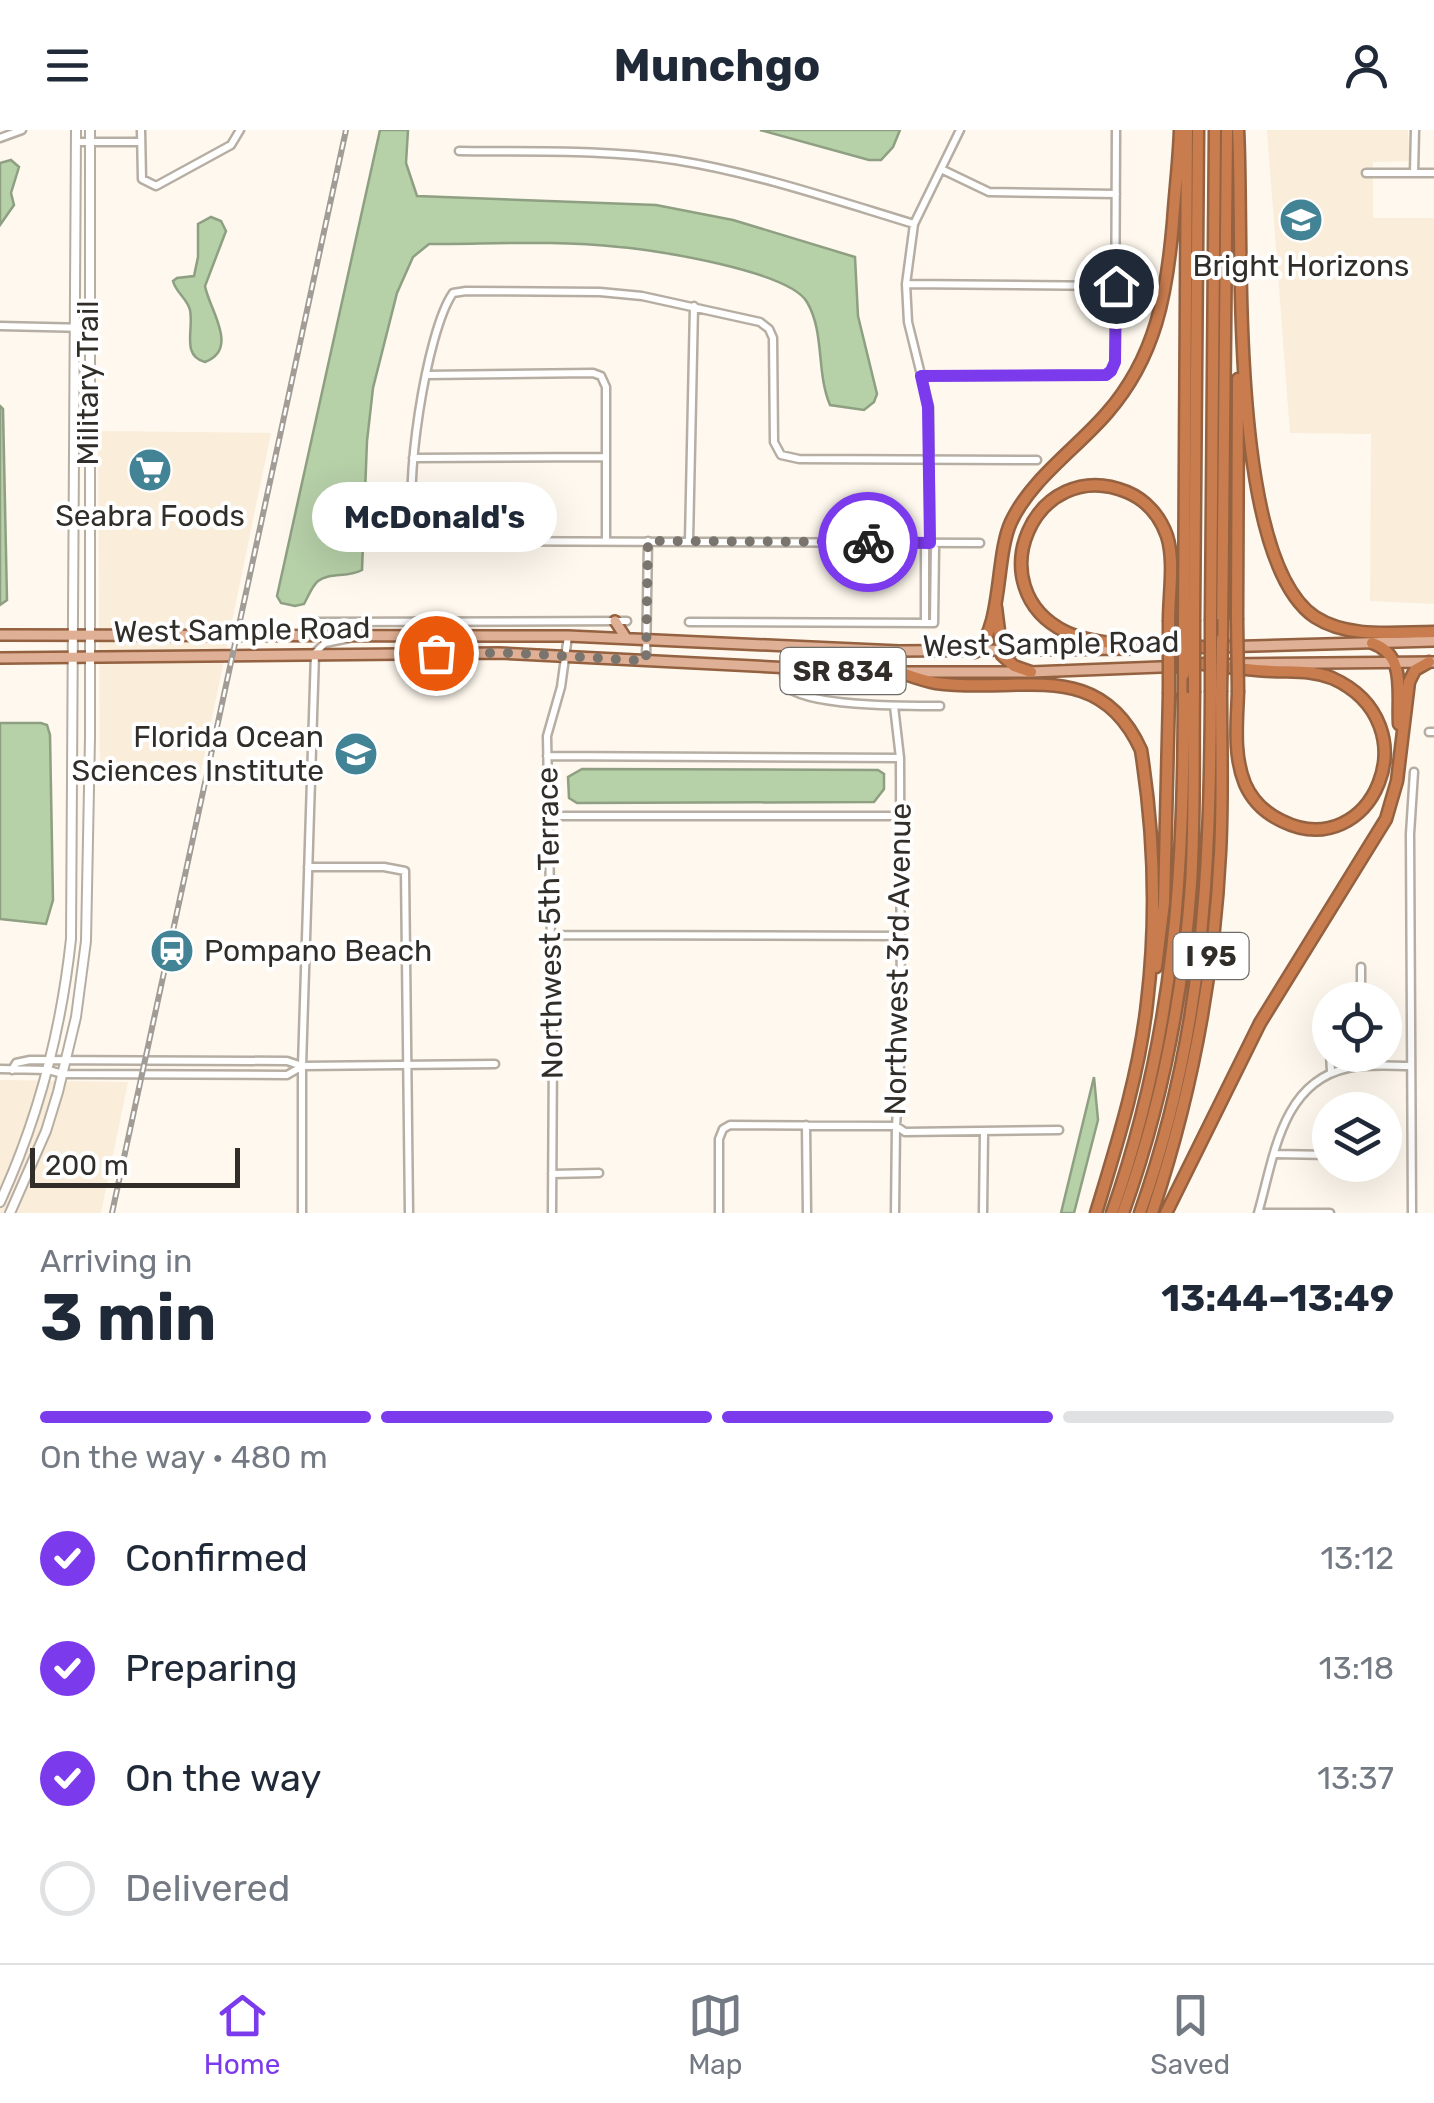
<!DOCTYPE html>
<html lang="en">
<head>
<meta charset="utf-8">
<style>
	:root { --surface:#fff; --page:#f6f6f7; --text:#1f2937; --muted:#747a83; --line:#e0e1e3; --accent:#7c3aed }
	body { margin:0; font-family:Rubik,sans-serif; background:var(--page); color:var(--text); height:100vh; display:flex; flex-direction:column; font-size:38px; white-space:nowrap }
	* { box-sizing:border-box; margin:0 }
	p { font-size:32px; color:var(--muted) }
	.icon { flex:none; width:55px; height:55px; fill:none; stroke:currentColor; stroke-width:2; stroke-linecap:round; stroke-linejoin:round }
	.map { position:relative; height:1083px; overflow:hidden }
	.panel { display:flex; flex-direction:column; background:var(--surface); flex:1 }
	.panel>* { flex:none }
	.fabs { position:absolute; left:1312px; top:852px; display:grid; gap:20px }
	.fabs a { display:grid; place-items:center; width:90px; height:90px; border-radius:50%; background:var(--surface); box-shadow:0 10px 40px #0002; font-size:50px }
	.scale { position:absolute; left:30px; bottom:25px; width:210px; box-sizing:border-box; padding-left:10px; border:5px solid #312e29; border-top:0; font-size:28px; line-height:35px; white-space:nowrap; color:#312e29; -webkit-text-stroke:8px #fff; paint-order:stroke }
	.pin { position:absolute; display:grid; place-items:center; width:85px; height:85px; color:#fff; margin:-42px; border:5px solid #fff; border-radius:50%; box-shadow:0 2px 10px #0007 }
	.courier { position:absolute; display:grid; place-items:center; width:100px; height:100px; margin:-50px; border:8px solid #7c3aed; border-radius:50%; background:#fff; color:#222; box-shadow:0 2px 12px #0007 }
	.bubble { position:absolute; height:70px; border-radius:35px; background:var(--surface); box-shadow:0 10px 40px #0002; font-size:32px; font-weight:700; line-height:70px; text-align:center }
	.head em { font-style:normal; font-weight:700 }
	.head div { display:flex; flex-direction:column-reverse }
	.head { display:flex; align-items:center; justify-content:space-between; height:170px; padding:0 40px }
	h1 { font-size:65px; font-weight:700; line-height:75px }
	.bar { display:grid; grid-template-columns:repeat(4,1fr); gap:15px 10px; align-content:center; height:120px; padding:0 40px }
	.bar i { height:12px; border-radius:8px; background:var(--line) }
	.bar .on { background:var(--accent) }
	.bar p { grid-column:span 4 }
	ol { padding:0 40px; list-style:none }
	li { display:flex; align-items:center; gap:30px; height:110px }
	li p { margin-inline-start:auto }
	li .icon { padding:10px; border-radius:50%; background:var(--accent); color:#fff; stroke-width:4 }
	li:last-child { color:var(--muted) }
	li i { width:55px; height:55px; border:5px solid var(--line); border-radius:50% }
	header { display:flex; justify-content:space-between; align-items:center; height:130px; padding:0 40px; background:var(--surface); font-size:45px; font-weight:700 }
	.menu { display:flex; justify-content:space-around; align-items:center; height:140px; border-top:2px solid var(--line); background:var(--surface); font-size:28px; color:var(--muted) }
	.menu a { display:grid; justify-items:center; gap:5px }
	.menu .on { color:var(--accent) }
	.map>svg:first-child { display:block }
</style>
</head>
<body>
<header><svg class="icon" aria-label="menu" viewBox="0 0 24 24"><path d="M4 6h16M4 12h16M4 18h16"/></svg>Munchgo<svg class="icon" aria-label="person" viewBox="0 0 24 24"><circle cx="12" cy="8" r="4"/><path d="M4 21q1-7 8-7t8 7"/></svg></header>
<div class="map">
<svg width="1434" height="1083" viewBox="0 0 1434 1083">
	<rect width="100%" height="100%" fill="#fef8ee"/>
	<path fill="#faedda" d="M1267,0h141l2,31 -37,1v56h61v386l-64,-3 1,-167 -81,-1z
		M98,301l173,2 -72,348 -99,-1z
		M0,950l128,2 -27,131h-101z"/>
	<path fill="#b6d0a8" stroke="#8e9f82" stroke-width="2.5" d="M380,0h28l-2,33 11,33 239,9 77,15 122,37 3,59 19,78 -3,8 -10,8 -34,-5c-14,-33 -5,-72 -23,-103 -18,-31 -151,-52 -188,-55 -62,-7 -128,-3 -190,-3l-16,13 -16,36 -24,95 -6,53 -5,129c-14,8 -32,2 -44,11 -6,5 -10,16 -14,23l-9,2 -14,-3 -4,-7z
		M760,0h140l-7,17 -12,13h-12z
		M11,30l8,7 -8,26 3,12 -14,20v-62z
		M211,87l10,4 5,10 -21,55c4,23 35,63 0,76 -24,-6 -11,-33 -15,-52 -3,-12 -14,-17 -17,-29l4,-3 17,-2 4,-19v-33z
		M0,276l3,3 4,191 -7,5z
		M0,593h41l6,2 3,10 3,165 -7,24 -46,-5z
		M582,639l296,1 6,4v15l-10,13 -297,1 -8,-5 -1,-21z
		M1094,947l4,43 -24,93h-13z"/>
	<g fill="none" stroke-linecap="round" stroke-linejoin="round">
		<defs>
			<path id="minor" d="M141,0l1,49 14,7 75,-41 9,-15
				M0,8l22,-8
				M76,12h65
				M459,21c72,1 145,-2 216,9 81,13 160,40 239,64
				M941,39l48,23 127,2
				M1366,43h68
				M1414,43l1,-43
				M907,154l208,2
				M0,196l88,2
				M426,245l167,-2 8,3 5,11v154
				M921,246l184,-1 6,-4 4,-9 1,-232
				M413,328l193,-1
				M689,411l5,-235
				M980,413l-552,-2 -13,-5c-13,-44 11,-205 38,-243l13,-2 134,1 42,4 118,26 9,7 4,9 1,104 7,13 18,4 238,1
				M316,492l311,-1
				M689,492l245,1 1,-75 -5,-5 -1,-136 -21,-85 -2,-38 8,-60 46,-94
				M925,493v-75l5,-5
				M646,530l2,-119
				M783,539l3,17c20,21 123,20 154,20
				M894,576l6,52 1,291 -5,77 -1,87
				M1429,602h5
				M547,626l353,2
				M550,686h350
				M308,737h76l21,4 4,342
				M551,805l349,1
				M1361,870v-33
				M1330,923l1,19
				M0,939l48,1 15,4 224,1 14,-8
				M12,940l4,-7 14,-3 257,1 15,5 193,-2
				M806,995l1,88
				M1276,1024l54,1
				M552,1044l47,-1
				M302,1083v-147l13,-413 10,-10 24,-5
				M552,1083l1,-165 -6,-312 14,-49 7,-51
				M719,1083v-74l4,-10 7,-4 166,1 9,6 154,-2
				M983,1083l1,-80
				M1258,1083c16,-55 23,-131 90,-145 20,-4 42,-2 63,-2
				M1258,1083h72
				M1412,1083l-2,-379 4,-62"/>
			<path id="tertiary" d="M0,1072c39,-85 61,-170 71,-263l5,-809
				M10,1083l36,-82 12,-39 18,-75 10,-76 4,-204v-607"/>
			<path id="primary" d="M615,491l11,17
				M0,505l568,1 331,15 238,-2
				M1217,517l217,-6
				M0,528l499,-5 372,19h160l155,-6
				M1232,534l202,-2"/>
			<path id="motorway" d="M1238,0c6,104 -12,427 77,487 34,22 80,15 119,15
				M996,477l6,48 12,11 17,6
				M1237,488l1,-239
				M1211,489l4,-489
				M1169,490c0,-26 6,-59 -2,-84 -7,-20 -21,-36 -40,-44 -92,-38 -151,96 -61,140 33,16 99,13 137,15
				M1184,490l3,-490
				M1194,490l4,-490
				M1222,508l5,-508
				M1372,513c35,12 25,51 27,81
				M975,522c28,-23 20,-96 36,-130 20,-43 66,-74 96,-109 49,-56 60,-120 66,-191 2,-31 6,-61 7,-92
				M1203,534c23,3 46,6 69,7 21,1 40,-1 60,7 102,46 39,187 -50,143 -17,-8 -30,-21 -37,-37 -12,-29 -8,-62 -7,-92
				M899,542c12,4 25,9 37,11 81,12 162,-28 205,67 13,82 16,170 6,253 -8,72 -30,141 -51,210
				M1156,837l8,-64 5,-209
				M1112,1083c65,-185 72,-346 72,-539
				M1123,1083c38,-106 60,-217 68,-329 4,-63 2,-128 3,-191
				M1140,1083c63,-177 70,-336 71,-521
				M1152,1083c39,-117 62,-237 68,-360 3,-54 1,-108 1,-161
				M1166,1083l94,-190 126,-204 11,-38 12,-99 6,-12 14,-8"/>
		</defs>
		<use href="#minor" stroke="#b6aea3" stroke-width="11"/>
		<use href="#tertiary" stroke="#b6aea3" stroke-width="12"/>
		<use href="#primary" stroke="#946141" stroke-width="14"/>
		<use href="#motorway" stroke="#946141" stroke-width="15"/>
		<use href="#minor" stroke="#fff" stroke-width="6"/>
		<use href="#tertiary" stroke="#fff" stroke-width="8"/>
		<use href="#primary" stroke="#dfb095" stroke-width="9"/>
		<use href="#motorway" stroke="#c97c4e" stroke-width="10"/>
		<defs>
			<path id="rail" d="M112,1083l234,-1083"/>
		</defs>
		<use href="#rail" stroke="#a19c95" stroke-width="6"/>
		<use href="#rail" stroke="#fff" stroke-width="2.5" stroke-dasharray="8" stroke-linecap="butt"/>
		<defs>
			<path id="motorway-bridge" d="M1237,488l1,74
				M1184,490v54
				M1211,562v-73
				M1221,562l1,-54
				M1194,563v-73
				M1169,564v-74"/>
		</defs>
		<use href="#motorway-bridge" stroke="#946141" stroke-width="15" stroke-linecap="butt"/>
		<use href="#motorway-bridge" stroke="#c97c4e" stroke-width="10"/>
	</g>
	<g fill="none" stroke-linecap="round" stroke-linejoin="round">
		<path stroke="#79756e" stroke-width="10" stroke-dasharray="0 18" d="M436,523h78l132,8 2,-120 220,1"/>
		<path stroke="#7c3aed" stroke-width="12" d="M868,412l62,1 -2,-136 -7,-31 185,-1 5,-4 4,-9 1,-76"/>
	</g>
	<defs>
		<symbol id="school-disc" viewBox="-11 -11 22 22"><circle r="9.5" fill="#428395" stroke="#fff"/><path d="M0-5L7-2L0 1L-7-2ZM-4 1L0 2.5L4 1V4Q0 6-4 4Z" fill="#fff"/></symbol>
		<symbol id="supermarket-disc" viewBox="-11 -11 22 22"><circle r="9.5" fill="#428395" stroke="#fff"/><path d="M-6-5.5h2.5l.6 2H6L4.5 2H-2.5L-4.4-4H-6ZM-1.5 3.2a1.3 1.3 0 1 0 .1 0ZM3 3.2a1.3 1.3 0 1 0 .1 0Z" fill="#fff"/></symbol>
		<symbol id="station-disc" viewBox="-11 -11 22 22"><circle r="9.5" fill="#428395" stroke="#fff"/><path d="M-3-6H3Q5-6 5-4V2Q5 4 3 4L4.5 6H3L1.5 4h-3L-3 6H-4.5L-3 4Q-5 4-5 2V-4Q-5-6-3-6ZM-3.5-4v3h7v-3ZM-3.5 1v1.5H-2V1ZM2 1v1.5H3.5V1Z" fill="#fff"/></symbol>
	</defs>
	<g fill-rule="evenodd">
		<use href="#school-disc" x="1276" y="65" width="50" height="50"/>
		<use href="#supermarket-disc" x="125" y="315" width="50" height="50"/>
		<use href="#school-disc" x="331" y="599" width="50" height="50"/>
		<use href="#station-disc" x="147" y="796" width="50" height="50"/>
	</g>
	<g text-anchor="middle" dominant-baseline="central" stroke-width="8" stroke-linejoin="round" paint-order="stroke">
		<g fill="#fff" stroke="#6f6d69" stroke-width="2.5">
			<rect x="780.5" y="518" width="125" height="46" rx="8"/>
			<rect x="1173.5" y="803" width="75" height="46" rx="8"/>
		</g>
		<g font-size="28" font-weight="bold" fill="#312e29">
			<text x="843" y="541">SR 834</text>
			<text x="1211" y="826">I 95</text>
		</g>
		<g font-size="30" fill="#312e29" stroke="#fff">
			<text x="1301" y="136">Bright Horizons</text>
			<text x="150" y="386">Seabra Foods</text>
			<text x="324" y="607" text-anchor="end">Florida Ocean<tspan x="324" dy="34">Sciences Institute</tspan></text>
			<text x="204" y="821" text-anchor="start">Pompano Beach</text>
		</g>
		<g font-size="30" fill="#312e29" stroke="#fff">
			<text transform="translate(88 253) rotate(-90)">Military Trail</text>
			<text transform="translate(242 500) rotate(-1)">West Sample Road</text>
			<text transform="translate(1051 514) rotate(-1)">West Sample Road</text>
			<text transform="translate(550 793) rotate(-91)">Northwest 5th Terrace</text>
			<text transform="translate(898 829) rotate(-89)">Northwest 3rd Avenue</text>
		</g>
	</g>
</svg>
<div class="fabs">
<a><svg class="icon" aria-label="locate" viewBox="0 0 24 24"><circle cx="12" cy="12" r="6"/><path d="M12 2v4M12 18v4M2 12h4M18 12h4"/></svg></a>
<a><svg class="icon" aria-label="layers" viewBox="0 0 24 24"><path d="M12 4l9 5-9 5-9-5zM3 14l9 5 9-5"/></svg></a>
</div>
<div class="scale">200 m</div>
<div class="pin" style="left:436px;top:523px;background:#ea580c"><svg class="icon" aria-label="bag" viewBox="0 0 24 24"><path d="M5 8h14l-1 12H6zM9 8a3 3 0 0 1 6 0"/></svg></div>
<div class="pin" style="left:1116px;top:156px;background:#1f2937"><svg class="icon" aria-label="home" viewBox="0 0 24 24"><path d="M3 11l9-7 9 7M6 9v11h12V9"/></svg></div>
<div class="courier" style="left:868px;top:412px"><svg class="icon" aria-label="bike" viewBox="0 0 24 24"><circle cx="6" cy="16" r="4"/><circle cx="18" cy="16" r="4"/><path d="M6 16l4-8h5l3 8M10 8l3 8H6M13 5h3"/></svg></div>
<div class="bubble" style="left:312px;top:352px;width:245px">McDonald's</div>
</div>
<section class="panel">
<div class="head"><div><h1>3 min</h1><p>Arriving in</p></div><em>13:44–13:49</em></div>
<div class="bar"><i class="on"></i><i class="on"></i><i class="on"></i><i></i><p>On the way · 480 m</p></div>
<ol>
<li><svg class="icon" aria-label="check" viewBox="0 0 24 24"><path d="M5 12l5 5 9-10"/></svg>Confirmed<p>13:12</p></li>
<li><svg class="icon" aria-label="check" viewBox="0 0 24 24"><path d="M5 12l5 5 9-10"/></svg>Preparing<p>13:18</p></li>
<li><svg class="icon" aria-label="check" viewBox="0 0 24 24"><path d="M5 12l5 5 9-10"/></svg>On the way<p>13:37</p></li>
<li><i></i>Delivered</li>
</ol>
</section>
<nav class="menu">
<a class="on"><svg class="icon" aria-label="home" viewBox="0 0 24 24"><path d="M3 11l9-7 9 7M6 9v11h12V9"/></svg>Home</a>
<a><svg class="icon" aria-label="map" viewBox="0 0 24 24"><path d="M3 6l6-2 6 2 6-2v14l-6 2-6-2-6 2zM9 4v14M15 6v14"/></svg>Map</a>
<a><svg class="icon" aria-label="saved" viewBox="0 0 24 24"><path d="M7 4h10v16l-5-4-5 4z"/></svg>Saved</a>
</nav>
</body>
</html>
